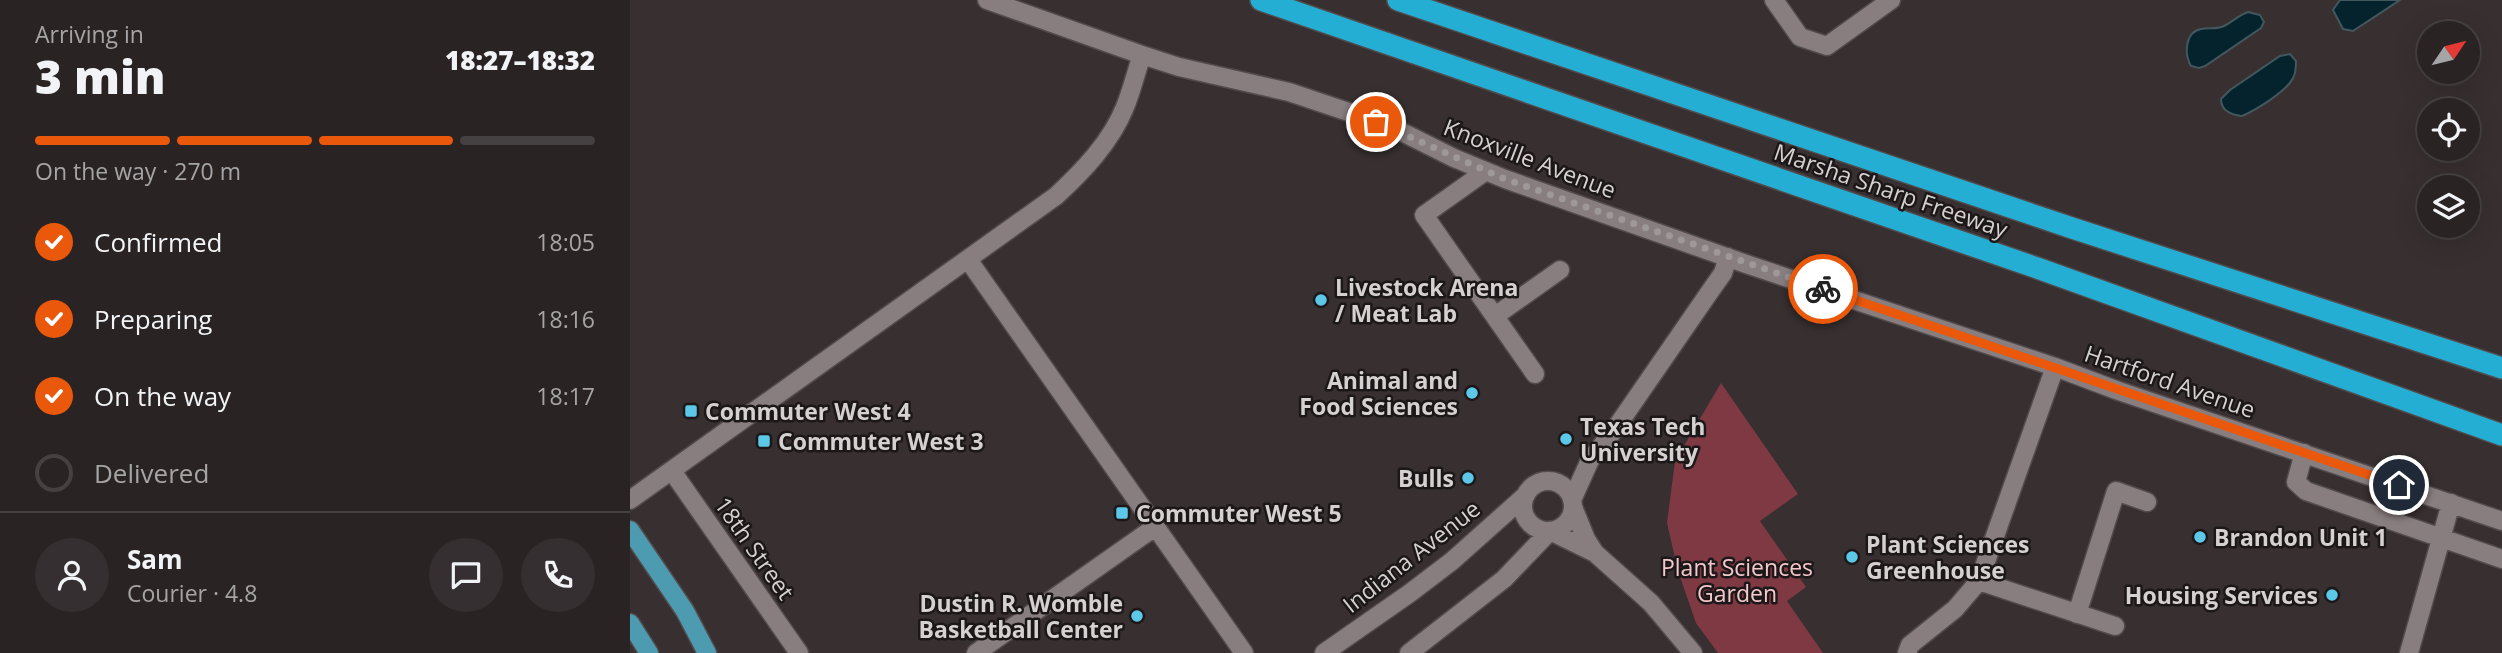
<!DOCTYPE html>
<html lang="en">
<head>
<meta charset="utf-8">
<style>
	:root { --surface:#292324; --page:#352f31; --text:#f1f3f6; --muted:#a5a4a6; --line:#454041; --accent:#ea580c }
	body { margin:0; font-family:"Open Sans",sans-serif; background:var(--page); color:var(--text); height:100vh; display:flex; flex-direction:column; font-size:26px; white-space:nowrap }
	* { box-sizing:border-box; margin:0 }
	p { font-size:23px; color:var(--muted) }
	.icon { flex:none; width:38px; height:38px; fill:none; stroke:currentColor; stroke-width:2; stroke-linecap:round; stroke-linejoin:round }
	.map { position:relative; flex:1; overflow:hidden }
	.details { display:flex; flex-direction:column; background:var(--surface); width:630px }
	.details>* { flex:none }
	.needle { width:46px; rotate:55deg }
	.buttons { position:absolute; left:1787px; top:21px; display:grid; gap:14px }
	.buttons a { display:grid; place-items:center; width:63px; height:63px; border-radius:50%; background:var(--surface); box-shadow:0 7px 28px #0002,0 0 0 2px var(--line); font-size:35px }
	.pin { position:absolute; display:grid; place-items:center; width:60px; height:60px; color:#fff; margin:-30px; border:4px solid #fff; border-radius:50%; box-shadow:0 2px 7px #0007 }
	.courier { position:absolute; display:grid; place-items:center; width:70px; height:70px; margin:-35px; border:5px solid #ea580c; border-radius:50%; background:#fff; color:#222; box-shadow:0 2px 9px #0007 }
	.summary em { font-style:normal; font-weight:800 }
	.summary div { display:flex; flex-direction:column-reverse }
	.summary { display:flex; align-items:center; justify-content:space-between; height:119px; padding:0 35px }
	h1 { font-size:46px; font-weight:800; line-height:52px }
	.bar { display:grid; grid-template-columns:repeat(4,1fr); gap:10px 7px; align-content:center; height:84px; padding:0 35px }
	.bar i { height:9px; border-radius:5px; background:var(--line) }
	.bar .current { background:var(--accent) }
	.bar p { grid-column:span 4 }
	.line { display:flex; align-items:center; gap:18px; padding:0 35px; border-top:2px solid var(--line) }
	.line div { flex:1 }
	.round { display:grid; place-items:center; flex:none; width:74px; height:74px; border-radius:37px; background:var(--page) }
	ol { padding:0 35px; list-style:none }
	li { display:flex; align-items:center; gap:21px; height:77px }
	li p { margin-inline-start:auto }
	li .icon { padding:7px; border-radius:50%; background:var(--accent); color:#fff; stroke-width:4 }
	li:last-child { color:var(--muted) }
	li i { width:38px; height:38px; border:4px solid var(--line); border-radius:50% }
	main { display:flex; flex:1; min-height:0 }
	.map>svg:first-child { display:block }
</style>
</head>
<body>
<main>
<section class="details">
<div class="summary"><div><h1>3 min</h1><p>Arriving in</p></div><em>18:27–18:32</em></div>
<div class="bar"><i class="current"></i><i class="current"></i><i class="current"></i><i></i><p>On the way · 270 m</p></div>
<ol>
<li><svg class="icon" aria-label="check" viewBox="0 0 24 24"><path d="M5 12l5 5 9-10"/></svg>Confirmed<p>18:05</p></li>
<li><svg class="icon" aria-label="check" viewBox="0 0 24 24"><path d="M5 12l5 5 9-10"/></svg>Preparing<p>18:16</p></li>
<li><svg class="icon" aria-label="check" viewBox="0 0 24 24"><path d="M5 12l5 5 9-10"/></svg>On the way<p>18:17</p></li>
<li><i></i>Delivered</li>
</ol>
<div class="line" style="height:126px"><a class="round"><svg class="icon" aria-label="person" viewBox="0 0 24 24"><circle cx="12" cy="8" r="4"/><path d="M4 21q1-7 8-7t8 7"/></svg></a><div><b>Sam</b><p>Courier · 4.8</p></div><a class="round"><svg class="icon" aria-label="chat" viewBox="0 0 24 24"><path d="M4 5h16v11H9l-5 4z"/></svg></a><a class="round"><svg class="icon" aria-label="phone" viewBox="0 0 24 24"><path d="M5 4h4l2 5-3 2q2 4 5 5l2-3 5 2v4C11 20 4 13 5 4z"/></svg></a></div>
</section>
<div class="map">
<svg width="1872" height="653" viewBox="0 0 1872 653">
	<rect width="100%" height="100%" fill="#372f30"/>
	<path fill="#7e3943" d="M1091,383l77,111 -38,27 46,66 -19,14 36,52h-105l-22,-30 -18,-52 -11,-48 8,-62z"/>
	<path fill="#04232c" stroke="#43575e" stroke-width="2" d="M1710,0h60l-47,31 -10,-2 -10,-19z
		M1618,12l12,3 4,7 -3,6 -56,38 -6,2 -8,-2c-7,-12 -6,-34 10,-37 8,-2 15,1 23,-3 8,-4 15,-11 24,-14z
		M1660,54l6,7c0,6 0,12 -3,17 -6,13 -37,32 -51,38 -10,-1 -21,-5 -21,-17l9,-9 50,-34z"/>
	<g fill="none" stroke-linecap="round" stroke-linejoin="round">
		<defs>
			<path id="minor" d="M357,0l155,55 37,12 110,25 101,34 64,32 51,21 244,86 306,102 61,23 386,131
				M1144,0l26,37 27,9 64,-46
				M856,171l-62,44 111,159
				M339,261l275,392
				M865,316l65,-46
				M1674,453l-8,29 10,9 196,68
				M42,471l127,182
				M893 506a25 25 0 1 1 50 0a25 25 0 1 1-50 0Z
				M0,500l426,-304c27,-25 55,-54 69,-89 7,-17 11,-35 17,-52
				M942,500l18,-40 25,-31 96,-139 12,-17 5,-16
				M943,507l13,32 9,14 56,50 42,50
				M1349,581l136,45
				M1447,614l39,-123 31,11
				M346,653l179,-126
				M694,653l86,-60 42,-32 74,-66
				M779,653l95,-74 46,-48 45,22
				M1277,653l3,-8 45,-36 24,-28 76,-214
				M1779,653l42,-150"/>
			<path id="major" d="M0,530l55,81 22,42
				M0,623l19,30"/>
			<path id="highway" d="M631,0l779,269 462,166
				M768,0l674,228 430,140"/>
		</defs>
		<use href="#minor" stroke="#524b4c" stroke-width="21"/>
		<use href="#major" stroke="#524b4c" stroke-width="21"/>
		<use href="#highway" stroke="#524b4c" stroke-width="24"/>
		<use href="#minor" stroke="#887e7f" stroke-width="18"/>
		<use href="#major" stroke="#4c9bb1" stroke-width="18"/>
		<use href="#highway" stroke="#24aed3" stroke-width="21"/>
	</g>
	<g fill="none" stroke-linecap="round" stroke-linejoin="round">
		<path stroke="#9e9899" stroke-width="7" stroke-dasharray="0 12.6" d="M746,122l129,57 318,110"/>
		<path stroke="#ea580c" stroke-width="9" d="M1193,289l576,196"/>
	</g>
	<g fill="#5dc7e8" stroke="#1c1819" stroke-width="2.5">
		<circle cx="691" cy="300" r="7"/>
		<circle cx="842" cy="393" r="7"/>
		<rect x="54" y="404" width="14" height="14" rx="3.5"/>
		<circle cx="936" cy="439" r="7"/>
		<rect x="127" y="434" width="14" height="14" rx="3.5"/>
		<circle cx="838" cy="478" r="7"/>
		<rect x="485" y="506" width="14" height="14" rx="3.5"/>
		<circle cx="1570" cy="537" r="7"/>
		<circle cx="1222" cy="557" r="7"/>
		<circle cx="1702" cy="595" r="7"/>
		<circle cx="507" cy="616" r="7"/>
	</g>
	<g text-anchor="middle" dominant-baseline="central" stroke-width="5" stroke-linejoin="round" paint-order="stroke">
		<g font-size="23" fill="#d6d1d1" stroke="#1c1819">
			<text transform="translate(900 158) rotate(21)">Knoxville Avenue</text>
			<text transform="translate(1261 190) rotate(19)">Marsha Sharp Freeway</text>
			<text transform="translate(1540 381) rotate(19)">Hartford Avenue</text>
			<text transform="translate(125 548) rotate(55)">18th Street</text>
			<text transform="translate(781 556) rotate(-38)">Indiana Avenue</text>
		</g>
		<g font-size="23" font-weight="bold" fill="#d6d1d1" stroke="#1c1819" text-anchor="start">
			<text x="705" y="287">Livestock Arena<tspan x="705" dy="26">/ Meat Lab</tspan></text>
			<text x="828" y="380" text-anchor="end">Animal and<tspan x="828" dy="26">Food Sciences</tspan></text>
			<text x="75" y="411">Commuter West 4</text>
			<text x="950" y="426">Texas Tech<tspan x="950" dy="26">University</tspan></text>
			<text x="148" y="441">Commuter West 3</text>
			<text x="824" y="478" text-anchor="end">Bulls</text>
			<text x="506" y="513">Commuter West 5</text>
			<text x="1584" y="537">Brandon Unit 1</text>
			<text x="1236" y="544">Plant Sciences<tspan x="1236" dy="26">Greenhouse</tspan></text>
			<text x="1688" y="595" text-anchor="end">Housing Services</text>
			<text x="493" y="603" text-anchor="end">Dustin R. Womble<tspan x="493" dy="26">Basketball Center</tspan></text>
		</g>
		<g font-size="23" fill="#f4c7ca" stroke="#1c1819">
			<text x="1107" y="567">Plant Sciences<tspan x="1107" dy="26">Garden</tspan></text>
		</g>
	</g>
</svg>
<div class="buttons">
<a><svg class="needle" viewBox="-14 -14 28 28"><path d="M0-13l5 13h-10z" fill="#e53935"/><path d="M0 13l5-13h-10z" fill="#a5a4a6"/></svg></a>
<a><svg class="icon" aria-label="locate" viewBox="0 0 24 24"><circle cx="12" cy="12" r="6"/><path d="M12 2v4M12 18v4M2 12h4M18 12h4"/></svg></a>
<a><svg class="icon" aria-label="layers" viewBox="0 0 24 24"><path d="M12 4l9 5-9 5-9-5zM3 14l9 5 9-5"/></svg></a>
</div>
<div class="pin" style="left:746px;top:122px;background:#ea580c"><svg class="icon" aria-label="bag" viewBox="0 0 24 24"><path d="M5 8h14l-1 12H6zM9 8a3 3 0 0 1 6 0"/></svg></div>
<div class="pin" style="left:1769px;top:485px;background:#1f2937"><svg class="icon" aria-label="home" viewBox="0 0 24 24"><path d="M3 11l9-7 9 7M6 9v11h12V9"/></svg></div>
<div class="courier" style="left:1193px;top:289px"><svg class="icon" aria-label="bike" viewBox="0 0 24 24"><circle cx="6" cy="16" r="4"/><circle cx="18" cy="16" r="4"/><path d="M6 16l4-8h5l3 8M10 8l3 8H6M13 5h3"/></svg></div>
</div>
</main>
</body>
</html>
